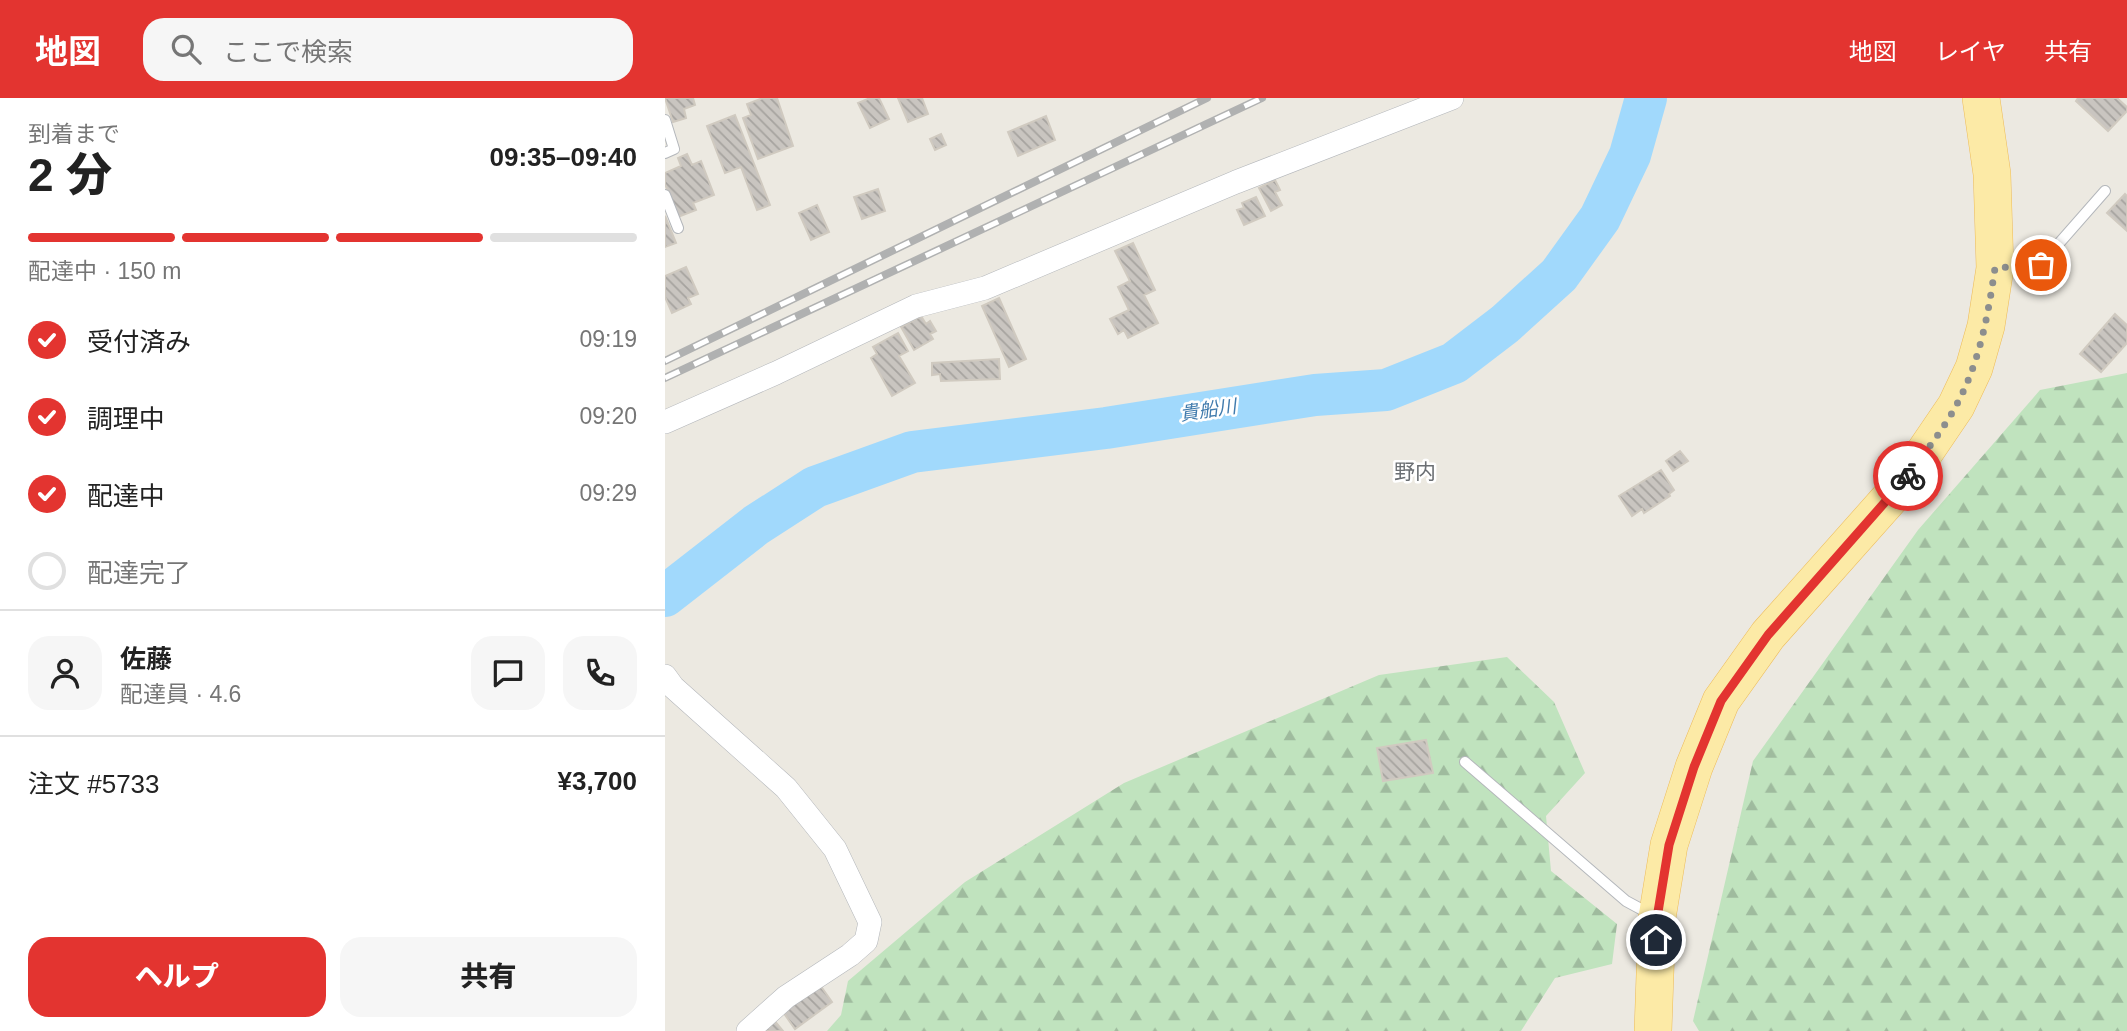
<!DOCTYPE html>
<html lang="ja">
<head>
<meta charset="utf-8">
<style>
	:root { --surface:#fff; --page:#f6f6f6; --text:#222; --muted:#767676; --line:#e0e0e0; --accent:#e33430 }
	body { margin:0; font-family:Helvetica,"Noto Sans JP",sans-serif; background:var(--page); color:var(--text); height:100vh; display:flex; flex-direction:column; font-size:26px; white-space:nowrap }
	* { box-sizing:border-box; margin:0 }
	p { font-size:23px; color:var(--muted) }
	.icon { flex:none; width:38px; height:38px; fill:none; stroke:currentColor; stroke-width:2; stroke-linecap:round; stroke-linejoin:round }
	.map { position:relative; flex:1; overflow:hidden }
	.sheet { display:flex; flex-direction:column; background:var(--surface); width:665px }
	.sheet>* { flex:none }
	.pin { position:absolute; display:grid; place-items:center; width:60px; height:60px; color:#fff; margin:-30px; border:4px solid #fff; border-radius:50%; box-shadow:0 2px 7px #0007 }
	.courier { position:absolute; display:grid; place-items:center; width:70px; height:70px; margin:-35px; border:5px solid #e33430; border-radius:50%; background:#fff; color:#222; box-shadow:0 2px 9px #0007 }
	.summary em { font-style:normal; font-weight:800 }
	.summary div { display:flex; flex-direction:column-reverse }
	.summary { display:flex; align-items:center; justify-content:space-between; height:119px; padding:0 28px }
	h1 { font-size:46px; font-weight:800; line-height:52px }
	.bar { display:grid; grid-template-columns:repeat(4,1fr); gap:10px 7px; align-content:center; height:84px; padding:0 28px }
	.bar i { height:9px; border-radius:5px; background:var(--line) }
	.bar .active { background:var(--accent) }
	.bar p { grid-column:span 4 }
	.line { display:flex; align-items:center; gap:18px; padding:0 28px; border-top:2px solid var(--line) }
	.line div { flex:1 }
	.round { display:grid; place-items:center; flex:none; width:74px; height:74px; border-radius:21px; background:var(--page) }
	ol { padding:0 28px; list-style:none }
	li { display:flex; align-items:center; gap:21px; height:77px }
	li p { margin-inline-start:auto }
	li .icon { padding:7px; border-radius:50%; background:var(--accent); color:#fff; stroke-width:4 }
	li:last-child { color:var(--muted) }
	li i { width:38px; height:38px; border:4px solid var(--line); border-radius:50% }
	.action { display:flex; gap:14px; margin-top:auto; padding:14px 28px }
	.action a { flex:1; height:80px; border-radius:21px; background:var(--accent); color:#fff; font-size:28px; font-weight:800; line-height:80px; text-align:center }
	.action a+a { background:var(--page); color:var(--text) }
	header { display:flex; align-items:center; gap:42px; box-sizing:border-box; height:98px; padding:0 35px; background:var(--accent); color:#fff }
	header strong { font-size:33px }
	nav { display:flex; gap:38px; margin-inline-start:auto; font-size:24px }
	.search { width:490px; height:63px; background:var(--page); display:flex; align-items:center; gap:18px; box-sizing:border-box; padding:0 24px; border-radius:21px; color:var(--muted); font-size:26px }
	main { display:flex; flex:1; min-height:0 }
	.map>svg:first-child { display:block }
</style>
</head>
<body>
<header>
<strong>地図</strong>
<div class="search"><svg class="icon" aria-label="search" viewBox="0 0 24 24"><circle cx="10" cy="10" r="6"/><path d="M15 15l6 6"/></svg>ここで検索</div>
<nav><a>地図</a><a>レイヤ</a><a>共有</a></nav>
</header>
<main>
<section class="sheet">
<div class="summary"><div><h1>2 分</h1><p>到着まで</p></div><em>09:35–09:40</em></div>
<div class="bar"><i class="active"></i><i class="active"></i><i class="active"></i><i></i><p>配達中 · 150 m</p></div>
<ol>
<li><svg class="icon" aria-label="check" viewBox="0 0 24 24"><path d="M5 12l5 5 9-10"/></svg>受付済み<p>09:19</p></li>
<li><svg class="icon" aria-label="check" viewBox="0 0 24 24"><path d="M5 12l5 5 9-10"/></svg>調理中<p>09:20</p></li>
<li><svg class="icon" aria-label="check" viewBox="0 0 24 24"><path d="M5 12l5 5 9-10"/></svg>配達中<p>09:29</p></li>
<li><i></i>配達完了</li>
</ol>
<div class="line" style="height:126px"><a class="round"><svg class="icon" aria-label="person" viewBox="0 0 24 24"><circle cx="12" cy="8" r="4"/><path d="M4 21q1-7 8-7t8 7"/></svg></a><div><b>佐藤</b><p>配達員 · 4.6</p></div><a class="round"><svg class="icon" aria-label="chat" viewBox="0 0 24 24"><path d="M4 5h16v11H9l-5 4z"/></svg></a><a class="round"><svg class="icon" aria-label="phone" viewBox="0 0 24 24"><path d="M5 4h4l2 5-3 2q2 4 5 5l2-3 5 2v4C11 20 4 13 5 4z"/></svg></a></div>
<div class="line" style="height:91px"><div>注文 #5733</div><b>¥3,700</b></div>
<div class="action"><a>ヘルプ</a><a>共有</a></div>
</section>
<div class="map">
<svg width="1462" height="933" viewBox="0 0 1462 933">
	<defs>
		<pattern id="forest-firs" width="22" height="20" patternUnits="userSpaceOnUse" patternTransform="scale(1.75)"><rect width="22" height="20" fill="#c0e3be"/><path d="M5 1l3.5 6h-7zM16 11l3.5 6h-7z" fill="#9fbb9e"/></pattern>
		<pattern id="building-back-hatch" width="6" height="6" patternUnits="userSpaceOnUse" patternTransform="scale(1.75)"><rect width="6" height="6" fill="#c9c5c0"/><path d="M-1 5l2 2M0 0l6 6M5-1l2 2" fill="none" stroke="#a6a39f"/></pattern>
	</defs>
	<rect width="100%" height="100%" fill="#ece9e1"/>
	<path fill="url(#forest-firs)" d="M1462,275v658h-428l-6,-10 60,-260 165,-231 122,-140z
		M842,559l47,45 31,71 -39,43 5,55 66,53 -5,40 -57,14 -34,53h-694l14,-16 7,-34 117,-99 159,-99 255,-108z"/>
	<g fill="none" stroke-linecap="round" stroke-linejoin="round">
		<path stroke="#a1d9fc" stroke-width="42" d="M0,498l91,-71 59,-38 97,-35 194,-24 209,-33 71,-5 68,-27 51,-39 54,-49 41,-57 30,-63 16,-57"/>
	</g>
	<path fill="url(#building-back-hatch)" stroke="#d0cac0" stroke-width="2" d="M0,0h28l2,7 -11,4 2,9 -13,4z
		M98,0h14l16,48 -35,13 -15,-41 8,-3 -4,-11z
		M205,0h9l10,21 -19,9 -12,-25z
		M233,0h24l6,16 -20,8z
		M1413,0h39l10,9v4l-19,20 -32,-30z
		M70,17l35,90 -13,5 -16,-43 -16,6 -18,-47z
		M381,18l9,24 -37,16 -10,-24z
		M276,36l5,11 -11,5 -5,-11z
		M22,56l5,11 9,-4 13,34 -21,8 3,7 -18,7 -13,-33v-11l16,-7 -3,-8z
		M610,82l5,10 -5,2 7,13 -11,6 -12,-23z
		M213,91l7,22 -23,8 -8,-22z
		M1460,96l2,2v35l-20,-18z
		M591,99l9,19 -21,9 -7,-15 7,-2 -2,-5z
		M152,107l12,27 -18,8 -12,-27z
		M0,118l11,27 -11,4z
		M468,145l22,47 -11,5 14,28 -30,15 -4,-8 -6,4 -8,-15 19,-9 -11,-23 12,-6 -15,-30z
		M21,169l12,27 -10,4 3,6 -19,9 -7,-16v-21z
		M334,200l27,61 -17,8 -27,-61z
		M1450,216l12,11v18l-26,29 -21,-18z
		M256,218l5,8 4,-3 6,10 -6,3 3,5 -19,11 -13,-23z
		M233,235l10,18 -9,5 16,27 -23,13 -21,-38 6,-4 -4,-7z
		M334,261l1,20 -59,2 -1,-7 -8,1v-12z
		M1015,353l8,10 -15,10 -7,-10z
		M996,372l13,20 -5,4 1,2 -26,17 -2,-4 -10,7 -13,-20z
		M761,642l7,33 -50,8 -6,-33z
		M155,887l12,17 -37,27 -12,-17z
		M108,921l10,12h-23z"/>
	<g fill="none" stroke-linecap="round" stroke-linejoin="round">
		<defs>
			<path id="lane" d="M0,22l9,29 -9,4
				M0,97l13,33
				M1337,170l38,-3 65,-74
				M800,664l161,139 26,14"/>
			<path id="street" d="M0,324l111,-49 140,-67 69,-18 251,-106 216,-84
				M0,578l8,11 113,101 49,61 35,73 -4,19 -16,14 -64,42 -38,34"/>
			<path id="primary" d="M988,933l4,-113 12,-73 25,-78 27,-66 47,-66 137,-154 51,-75 18,-38 12,-42 9,-58 -3,-94 -11,-76"/>
		</defs>
		<use href="#lane" stroke="#b4b7bb" stroke-width="12"/>
		<use href="#street" stroke="#b4b7bb" stroke-width="24"/>
		<use href="#primary" stroke="#edbb59" stroke-width="38"/>
		<use href="#lane" stroke="#fff" stroke-width="10"/>
		<use href="#street" stroke="#fff" stroke-width="23"/>
		<use href="#primary" stroke="#fceaa6" stroke-width="37"/>
		<defs>
			<path id="rail" d="M0,263l542,-263
				M0,280l597,-280"/>
		</defs>
		<use href="#rail" stroke="#b0b1b1" stroke-width="8"/>
		<use href="#rail" stroke="#fff" stroke-width="5" stroke-dasharray="16" stroke-linecap="butt"/>
	</g>
	<g fill="none" stroke-linecap="round" stroke-linejoin="round">
		<path stroke="#8c8e8e" stroke-width="7" stroke-dasharray="0 12.6" d="M1243,378c16,-23 36,-47 49,-72 23,-43 31,-89 38,-136l46,-3"/>
		<path stroke="#e33430" stroke-width="9" d="M991,842l1,-22 12,-73 25,-78 27,-66 47,-66 140,-159"/>
	</g>
	<g text-anchor="middle" dominant-baseline="central" stroke-width="5" stroke-linejoin="round" paint-order="stroke">
		<g font-size="19" font-style="italic" fill="#407bad" stroke="#fff">
			<text transform="translate(543 312) rotate(-8)">貴船川</text>
		</g>
		<g font-size="21" fill="#6b6f73" stroke="#fff">
			<text x="750" y="373">野内</text>
		</g>
	</g>
</svg>
<div class="pin" style="left:1376px;top:167px;background:#ea580c"><svg class="icon" aria-label="bag" viewBox="0 0 24 24"><path d="M5 8h14l-1 12H6zM9 8a3 3 0 0 1 6 0"/></svg></div>
<div class="pin" style="left:991px;top:842px;background:#1f2937"><svg class="icon" aria-label="home" viewBox="0 0 24 24"><path d="M3 11l9-7 9 7M6 9v11h12V9"/></svg></div>
<div class="courier" style="left:1243px;top:378px"><svg class="icon" aria-label="bike" viewBox="0 0 24 24"><circle cx="6" cy="16" r="4"/><circle cx="18" cy="16" r="4"/><path d="M6 16l4-8h5l3 8M10 8l3 8H6M13 5h3"/></svg></div>
</div>
</main>
</body>
</html>
